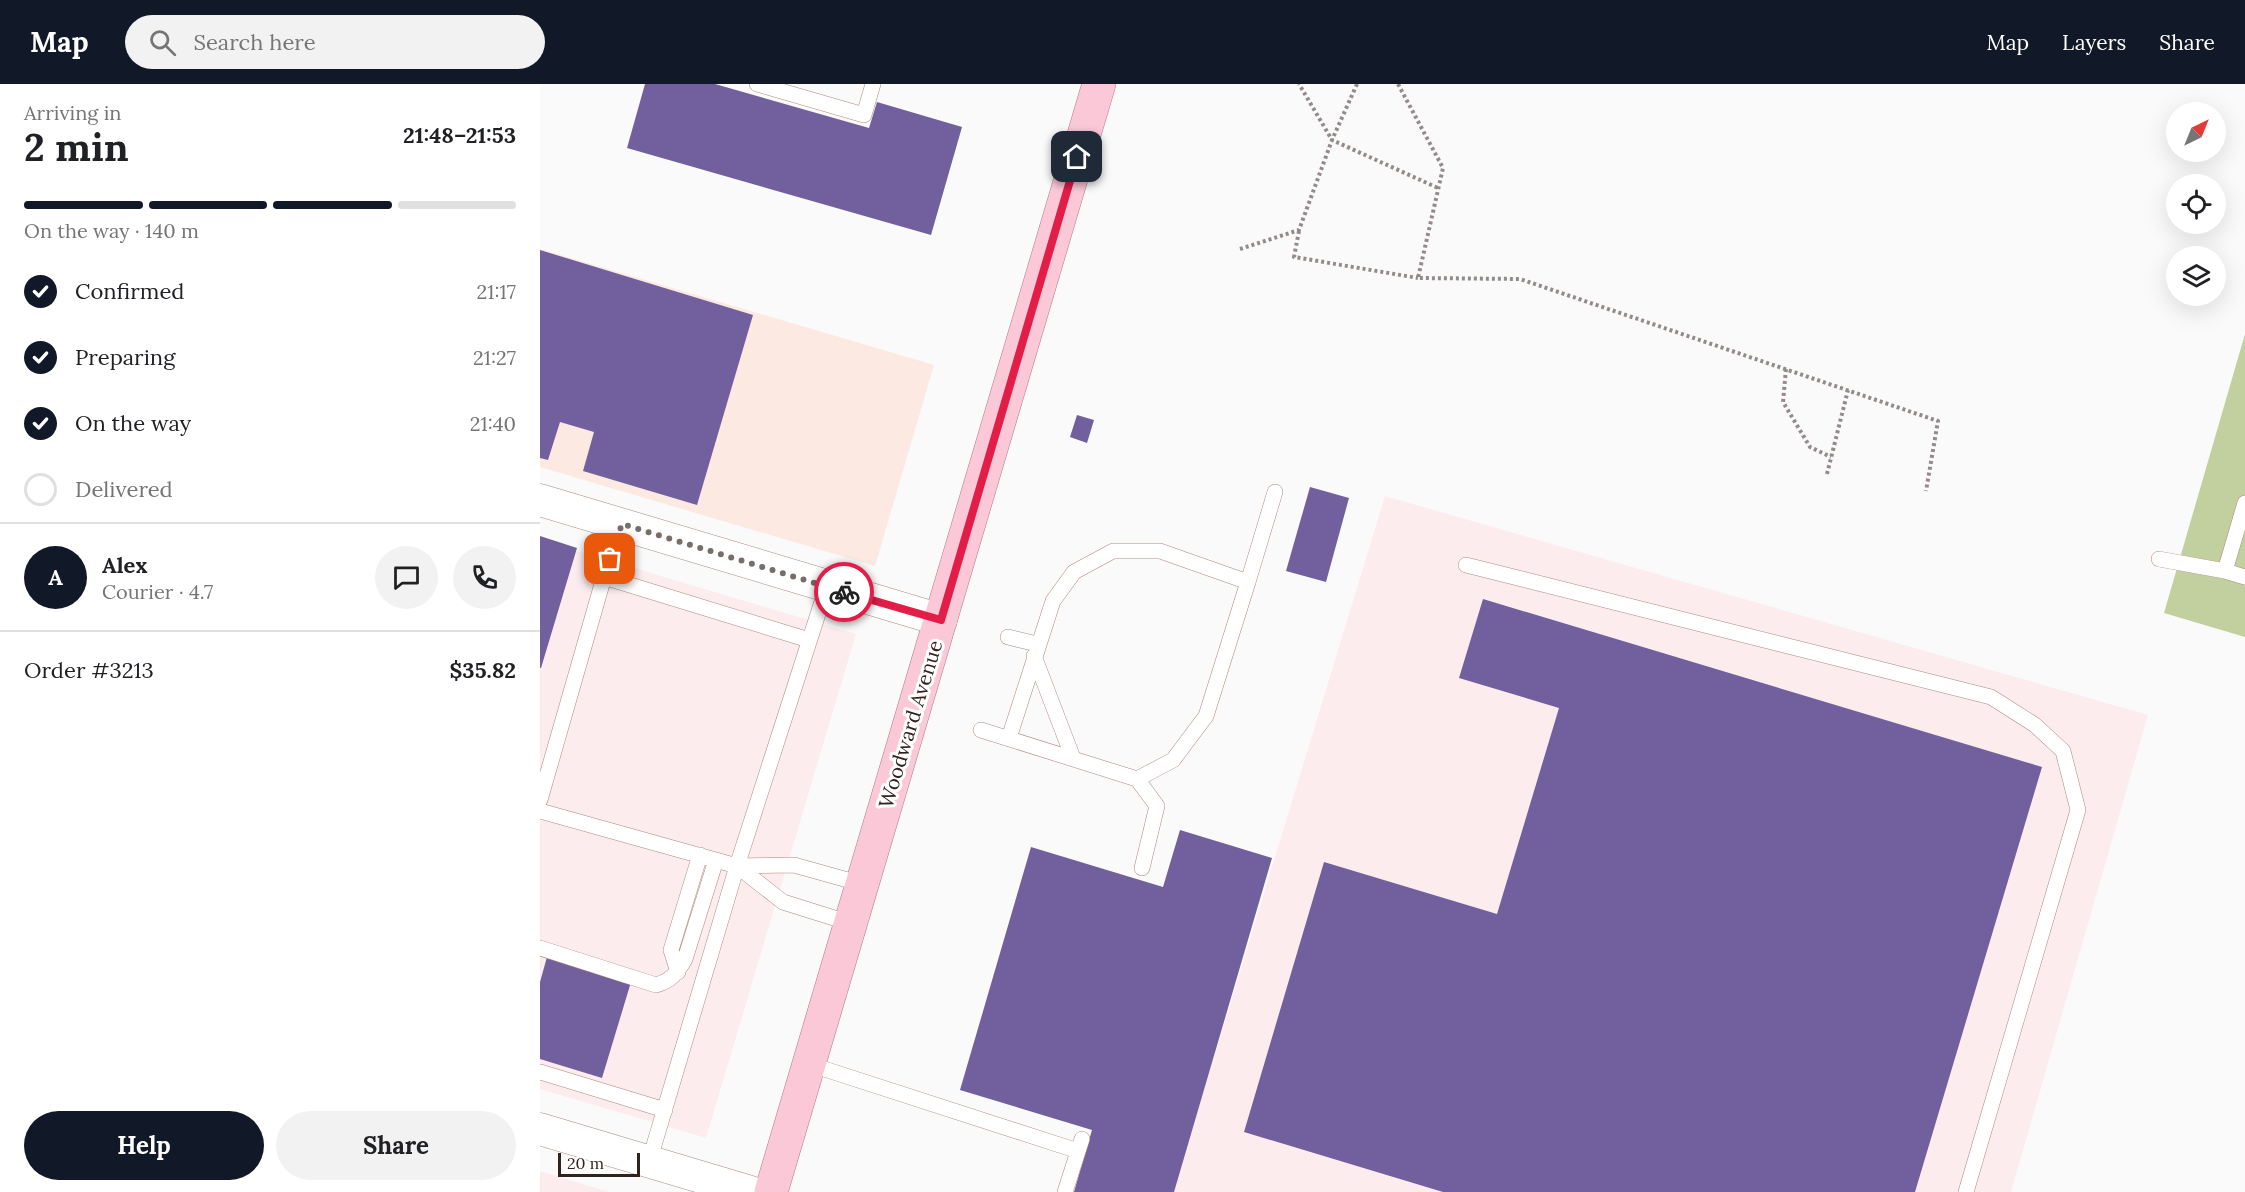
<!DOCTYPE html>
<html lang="en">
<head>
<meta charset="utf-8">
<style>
	:root { --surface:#fff; --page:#f2f2f2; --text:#202124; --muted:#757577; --line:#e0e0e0; --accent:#111827 }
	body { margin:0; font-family:Lora,serif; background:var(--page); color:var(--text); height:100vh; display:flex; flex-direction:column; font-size:22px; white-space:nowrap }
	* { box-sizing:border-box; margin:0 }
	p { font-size:20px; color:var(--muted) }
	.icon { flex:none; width:33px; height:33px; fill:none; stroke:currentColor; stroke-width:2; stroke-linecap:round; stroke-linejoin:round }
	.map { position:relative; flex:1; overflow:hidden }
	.panel { display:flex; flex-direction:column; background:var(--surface); width:540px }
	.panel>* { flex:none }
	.needle { width:39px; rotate:43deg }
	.fabs { position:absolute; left:1626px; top:18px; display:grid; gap:12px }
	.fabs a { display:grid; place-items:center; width:60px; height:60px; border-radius:50%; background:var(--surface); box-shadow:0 6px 24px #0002; font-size:30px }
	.scale { position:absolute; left:18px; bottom:15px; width:82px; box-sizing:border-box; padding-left:6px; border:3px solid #30221d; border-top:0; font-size:16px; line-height:21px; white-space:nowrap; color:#30221d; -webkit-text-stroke:4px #fff; paint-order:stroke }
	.pin { position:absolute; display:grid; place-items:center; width:51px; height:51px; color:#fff; margin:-26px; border-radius:12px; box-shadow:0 3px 9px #0006 }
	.courier { position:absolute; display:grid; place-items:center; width:60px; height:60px; margin:-30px; border:4px solid #e11d48; border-radius:50%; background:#fff; color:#222; box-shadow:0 2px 8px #0007 }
	.summary em { font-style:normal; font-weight:800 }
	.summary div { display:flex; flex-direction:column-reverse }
	.summary { display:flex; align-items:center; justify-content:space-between; height:102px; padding:0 24px }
	h1 { font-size:39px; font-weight:800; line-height:45px }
	.bar { display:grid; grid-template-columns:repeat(4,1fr); gap:9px 6px; align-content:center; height:72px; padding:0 24px }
	.bar i { height:8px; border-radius:4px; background:var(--line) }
	.bar .current { background:var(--accent) }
	.bar p { grid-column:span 4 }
	.line { display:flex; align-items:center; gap:15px; padding:0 24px; border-top:2px solid var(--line) }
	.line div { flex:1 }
	.round { display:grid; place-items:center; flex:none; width:63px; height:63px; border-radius:32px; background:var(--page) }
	ol { padding:0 24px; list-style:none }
	li { display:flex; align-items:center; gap:18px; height:66px }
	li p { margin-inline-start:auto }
	li .icon { padding:6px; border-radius:50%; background:var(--accent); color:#fff; stroke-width:4 }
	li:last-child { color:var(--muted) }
	li i { width:33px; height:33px; border:3px solid var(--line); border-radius:50% }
	.primary-button { display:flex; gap:12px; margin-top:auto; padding:12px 24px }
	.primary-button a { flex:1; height:69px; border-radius:36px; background:var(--accent); color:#fff; font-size:24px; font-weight:800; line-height:69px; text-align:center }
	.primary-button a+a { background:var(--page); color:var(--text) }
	header { display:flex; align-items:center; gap:36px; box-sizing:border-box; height:84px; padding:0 30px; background:var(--accent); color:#fff }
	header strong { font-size:28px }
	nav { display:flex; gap:33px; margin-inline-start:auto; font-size:21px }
	.search { width:420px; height:54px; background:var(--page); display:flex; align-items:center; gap:15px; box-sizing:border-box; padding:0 21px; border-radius:33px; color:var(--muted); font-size:22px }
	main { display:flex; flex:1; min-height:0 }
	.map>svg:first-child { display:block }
</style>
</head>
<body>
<header>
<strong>Map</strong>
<div class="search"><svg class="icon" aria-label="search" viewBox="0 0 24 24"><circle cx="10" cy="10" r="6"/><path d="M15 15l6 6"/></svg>Search here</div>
<nav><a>Map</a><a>Layers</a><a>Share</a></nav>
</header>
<main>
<section class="panel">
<div class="summary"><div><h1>2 min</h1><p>Arriving in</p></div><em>21:48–21:53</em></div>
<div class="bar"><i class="current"></i><i class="current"></i><i class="current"></i><i></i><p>On the way · 140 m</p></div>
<ol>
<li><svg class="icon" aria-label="check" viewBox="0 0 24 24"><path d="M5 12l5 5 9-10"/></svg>Confirmed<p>21:17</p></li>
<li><svg class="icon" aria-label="check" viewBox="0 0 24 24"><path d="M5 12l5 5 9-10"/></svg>Preparing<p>21:27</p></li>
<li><svg class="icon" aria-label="check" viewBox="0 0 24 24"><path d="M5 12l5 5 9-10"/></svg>On the way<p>21:40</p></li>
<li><i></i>Delivered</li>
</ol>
<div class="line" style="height:108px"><b class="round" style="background:var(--accent);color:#fff">A</b><div><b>Alex</b><p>Courier · 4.7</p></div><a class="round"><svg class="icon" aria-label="chat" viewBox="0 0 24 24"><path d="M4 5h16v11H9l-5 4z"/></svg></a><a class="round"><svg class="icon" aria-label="phone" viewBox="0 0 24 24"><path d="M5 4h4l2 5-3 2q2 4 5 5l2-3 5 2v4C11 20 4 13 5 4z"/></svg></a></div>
<div class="line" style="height:78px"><div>Order #3213</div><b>$35.82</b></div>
<div class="primary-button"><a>Help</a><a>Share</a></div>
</section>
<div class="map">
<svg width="1705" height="1108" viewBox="0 0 1705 1108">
	<rect width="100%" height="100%" fill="#fafafa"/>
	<path fill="#fcecee" d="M845,412l763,219 -137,477h-838z
		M0,456l316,94 -150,504 -166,-49z
		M0,1087l69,21h-69z"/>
	<path fill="#fce9e2" d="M0,165l394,116 -59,201 -335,-99z"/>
	<path fill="#c1d09e" d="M1705,250v303l-81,-24z"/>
	<path fill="#725f9e" d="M105,0h70l154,44 8,-26 85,25 -31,108 -304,-87z
		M0,166l213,65 -56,190 -114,-34 11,-39 -34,-10 -12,38 -8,-2z
		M537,331l17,5 -7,23 -17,-6z
		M770,403l39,11 -23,84 -40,-11z
		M0,452l37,12 -36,120h-1z
		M943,515l559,168 -127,425h-472l-199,-60 80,-270 173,52 62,-206 -100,-30z
		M640,746l92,28 -98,334h-100l18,-62 -132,-40 71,-243 132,40z
		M7,873l84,25 -29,96 -62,-19v-77z"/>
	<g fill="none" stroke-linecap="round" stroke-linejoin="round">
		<defs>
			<path id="service" d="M217,0l107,31 9,-31
				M1619,475l66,12 20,6
				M926,481l525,132 44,28 28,26 15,59 -112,382
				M1685,487l20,-68
				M64,493l205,63
				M708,498l27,-90
				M468,553l29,7
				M494,572l39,102
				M441,646l156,49 36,-19 33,-44 42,-134 -88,-31h-47l-39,21 -21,29 -44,137
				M597,695l20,27 -15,62
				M0,716l64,-223 18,-53
				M0,727l197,55 57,-1 68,19
				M197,782l46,36 67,21
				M0,864l116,37c15,-4 21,-12 29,-26l31,-99
				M138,888l-7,-22 29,-95
				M269,980l269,87
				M0,988l125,38
				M109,1078l88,-296 90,-280
				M525,1108l17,-53"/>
			<path id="minor" d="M0,416l401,120
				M0,1045l211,63"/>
			<path id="primary" d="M231,1108l328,-1108"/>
		</defs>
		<use href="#service" stroke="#ac897c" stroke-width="16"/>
		<use href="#minor" stroke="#ac897c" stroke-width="33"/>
		<use href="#primary" stroke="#b37685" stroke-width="34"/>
		<path stroke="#938b89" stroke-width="4" stroke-dasharray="3 3" stroke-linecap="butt" d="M817,0l-25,56 106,48
			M858,0l45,84 -25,110 102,1 418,142 -12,70
			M759,147l-5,26 124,21
			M700,165l59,-19 33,-90 -33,-56
			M1246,285l-3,33 27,45 21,10
			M1287,390l21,-84"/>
		<use href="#service" stroke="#fff" stroke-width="15"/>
		<use href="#minor" stroke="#fff" stroke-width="32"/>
		<use href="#primary" stroke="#fbc8d7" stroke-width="33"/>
	</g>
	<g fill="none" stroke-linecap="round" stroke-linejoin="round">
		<path stroke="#776e6a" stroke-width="6" stroke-dasharray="0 10.8" d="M70,475l12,-35 222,68"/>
		<path stroke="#e11d48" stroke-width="8" d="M304,508l97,28 136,-463"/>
	</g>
	<g text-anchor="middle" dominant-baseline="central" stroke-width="6" stroke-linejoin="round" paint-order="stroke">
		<g font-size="20" fill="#30221d" stroke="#fff">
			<text transform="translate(370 640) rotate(-73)">Woodward Avenue</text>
		</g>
	</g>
</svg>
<div class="fabs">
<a><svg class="needle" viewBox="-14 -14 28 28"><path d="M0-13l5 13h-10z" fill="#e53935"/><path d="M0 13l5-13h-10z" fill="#757577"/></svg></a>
<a><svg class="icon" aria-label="locate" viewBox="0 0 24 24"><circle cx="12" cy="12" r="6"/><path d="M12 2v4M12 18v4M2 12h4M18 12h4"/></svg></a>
<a><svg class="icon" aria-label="layers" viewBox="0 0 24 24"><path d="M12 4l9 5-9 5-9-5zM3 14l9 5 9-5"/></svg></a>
</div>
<div class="scale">20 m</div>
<div class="pin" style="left:70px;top:475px;background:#ea580c"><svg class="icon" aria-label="bag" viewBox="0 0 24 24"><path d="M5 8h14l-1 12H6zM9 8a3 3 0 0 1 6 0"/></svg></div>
<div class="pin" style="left:537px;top:73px;background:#1f2937"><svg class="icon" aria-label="home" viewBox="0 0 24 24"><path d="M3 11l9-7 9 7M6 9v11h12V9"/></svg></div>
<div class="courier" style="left:304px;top:508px"><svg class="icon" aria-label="bike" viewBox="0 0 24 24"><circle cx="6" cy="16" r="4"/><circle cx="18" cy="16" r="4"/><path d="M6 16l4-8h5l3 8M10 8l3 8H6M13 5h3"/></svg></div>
</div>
</main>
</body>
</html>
